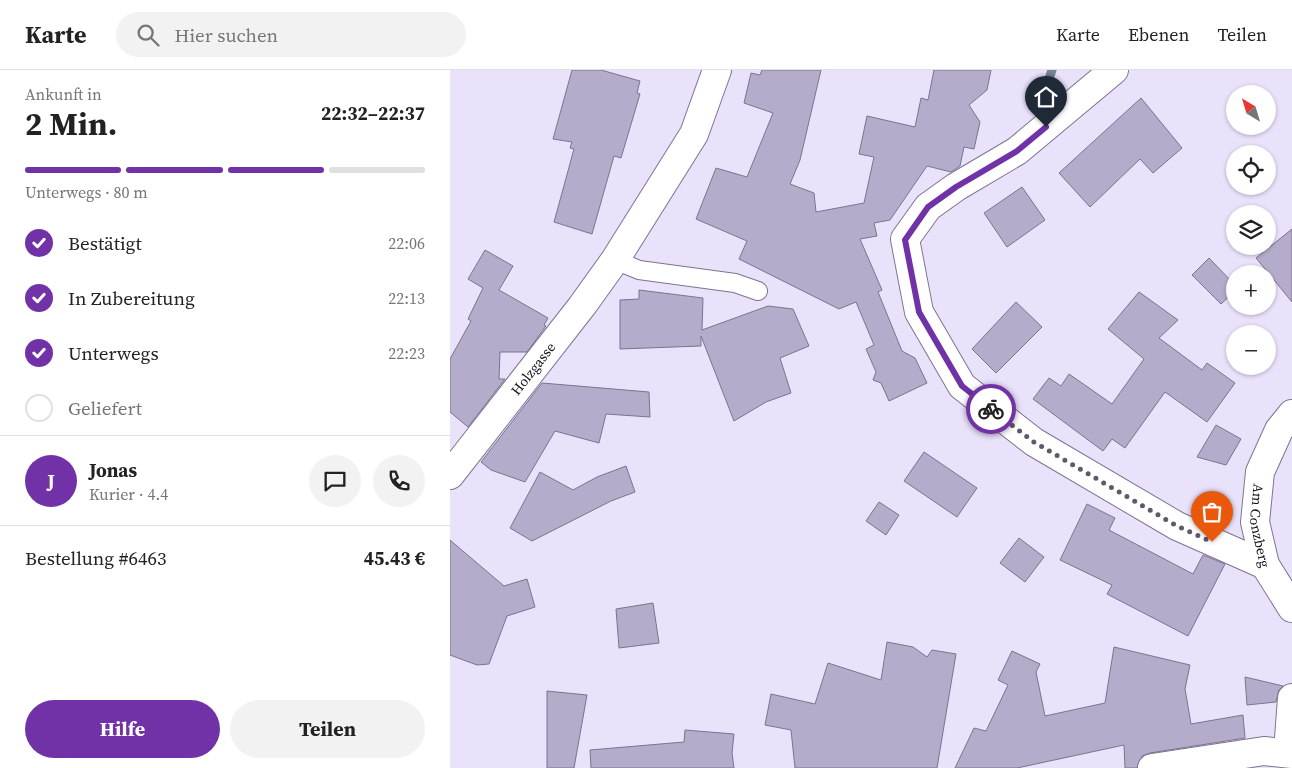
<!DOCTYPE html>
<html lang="de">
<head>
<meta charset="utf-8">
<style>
	:root { --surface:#fff; --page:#f2f2f2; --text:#222; --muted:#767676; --line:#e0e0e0; --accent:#7132a7 }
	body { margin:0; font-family:"Source Serif 4",serif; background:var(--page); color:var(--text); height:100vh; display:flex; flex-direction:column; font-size:19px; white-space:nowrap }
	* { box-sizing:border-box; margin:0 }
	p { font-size:16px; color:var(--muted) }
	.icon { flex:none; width:28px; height:28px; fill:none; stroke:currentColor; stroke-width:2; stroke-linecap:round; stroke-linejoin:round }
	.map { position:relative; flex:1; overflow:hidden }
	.details { display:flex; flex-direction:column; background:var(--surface); width:450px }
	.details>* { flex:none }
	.needle { width:32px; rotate:322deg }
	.fabs { position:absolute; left:776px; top:15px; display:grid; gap:10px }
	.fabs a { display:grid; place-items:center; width:50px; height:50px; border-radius:50%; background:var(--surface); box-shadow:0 1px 4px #0004; font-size:25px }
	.pin { position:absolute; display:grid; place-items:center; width:42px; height:42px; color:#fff; margin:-51px -21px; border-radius:50% 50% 50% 0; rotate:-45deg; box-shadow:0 0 5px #0007 }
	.pin .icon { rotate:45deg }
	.courier { position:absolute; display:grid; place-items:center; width:50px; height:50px; margin:-25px; border:4px solid #7132a7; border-radius:50%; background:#fff; color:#222; box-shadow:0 1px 6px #0007 }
	.headline em { font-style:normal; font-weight:700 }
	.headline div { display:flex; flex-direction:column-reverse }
	.headline { display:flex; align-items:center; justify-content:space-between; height:85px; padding:0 25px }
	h1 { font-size:32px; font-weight:700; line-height:38px }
	.bar { display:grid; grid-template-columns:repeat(4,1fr); gap:8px 5px; align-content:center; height:60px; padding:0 25px }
	.bar i { height:6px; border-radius:4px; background:var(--line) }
	.bar .on { background:var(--accent) }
	.bar p { grid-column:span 4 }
	.line { display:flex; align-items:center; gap:12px; padding:0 25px; border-top:1px solid var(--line) }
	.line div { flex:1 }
	.round { display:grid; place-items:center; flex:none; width:52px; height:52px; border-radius:26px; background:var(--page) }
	ol { padding:0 25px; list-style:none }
	li { display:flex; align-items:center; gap:15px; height:55px }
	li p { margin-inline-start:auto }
	li .icon { padding:5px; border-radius:50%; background:var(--accent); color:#fff; stroke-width:4 }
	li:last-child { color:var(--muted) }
	li i { width:28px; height:28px; border:2px solid var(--line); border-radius:50% }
	.cta { display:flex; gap:10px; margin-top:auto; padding:10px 25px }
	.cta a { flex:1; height:58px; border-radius:30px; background:var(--accent); color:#fff; font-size:20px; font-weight:700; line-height:58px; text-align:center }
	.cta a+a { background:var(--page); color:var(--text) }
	header { display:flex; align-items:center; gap:30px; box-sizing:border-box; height:70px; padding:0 25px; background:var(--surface); border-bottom:1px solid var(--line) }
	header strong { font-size:24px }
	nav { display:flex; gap:28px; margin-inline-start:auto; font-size:18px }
	.search { width:350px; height:45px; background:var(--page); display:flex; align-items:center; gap:12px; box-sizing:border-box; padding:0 18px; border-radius:28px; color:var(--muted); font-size:19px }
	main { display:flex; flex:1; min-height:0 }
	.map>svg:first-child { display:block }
</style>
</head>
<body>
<header>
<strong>Karte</strong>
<div class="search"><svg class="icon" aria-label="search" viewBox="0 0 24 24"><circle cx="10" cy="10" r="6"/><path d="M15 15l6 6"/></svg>Hier suchen</div>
<nav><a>Karte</a><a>Ebenen</a><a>Teilen</a></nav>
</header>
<main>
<section class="details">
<div class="headline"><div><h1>2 Min.</h1><p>Ankunft in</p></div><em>22:32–22:37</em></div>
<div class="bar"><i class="on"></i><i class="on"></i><i class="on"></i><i></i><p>Unterwegs · 80 m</p></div>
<ol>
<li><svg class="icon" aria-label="check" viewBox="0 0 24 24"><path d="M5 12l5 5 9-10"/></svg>Bestätigt<p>22:06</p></li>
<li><svg class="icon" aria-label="check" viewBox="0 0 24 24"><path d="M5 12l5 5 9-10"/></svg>In Zubereitung<p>22:13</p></li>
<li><svg class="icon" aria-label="check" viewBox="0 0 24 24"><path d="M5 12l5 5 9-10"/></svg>Unterwegs<p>22:23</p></li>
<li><i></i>Geliefert</li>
</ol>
<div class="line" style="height:90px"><b class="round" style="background:var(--accent);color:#fff">J</b><div><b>Jonas</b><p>Kurier · 4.4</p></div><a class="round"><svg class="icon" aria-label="chat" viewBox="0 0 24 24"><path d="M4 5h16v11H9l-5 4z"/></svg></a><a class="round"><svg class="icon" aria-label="phone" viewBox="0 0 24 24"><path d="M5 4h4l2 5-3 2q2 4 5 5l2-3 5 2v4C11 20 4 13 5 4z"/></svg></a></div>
<div class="line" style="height:65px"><div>Bestellung #6463</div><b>45.43 €</b></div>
<div class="cta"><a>Hilfe</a><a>Teilen</a></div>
</section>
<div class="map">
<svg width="842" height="698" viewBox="0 0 842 698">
	<rect width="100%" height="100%" fill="#eae1fb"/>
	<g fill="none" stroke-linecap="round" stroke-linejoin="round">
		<path stroke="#77859b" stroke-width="9" d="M599,9l3,-9"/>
	</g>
	<path fill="#b5abca" stroke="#7d7390" d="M122,0h29l39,11 -3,12 3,1 -19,64 -7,-2 -22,78 -38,-12 20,-73 -4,-1 2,-6 -19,-3z
		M312,0h59l-21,90 -10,24 24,9 2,19 48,-9 10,-46 -15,-3 8,-38 48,11 6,-29 7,2 6,-30h57l-4,20 -18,15 11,17 -6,27 -10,-2 -4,19 -9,6 -24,-6 -37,54 -16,3 3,13 -17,3 22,51 -4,2 24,59 13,7 12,25 -38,18 -8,-18 -8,-3 3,-8 -10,-23 8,-4 -18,-43 -17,7 -100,-50 8,-18 -51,-22 20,-51 31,9 26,-64 -29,-10 7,-30 9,2z
		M691,28l41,50 -29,25 -13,-14 -50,48 -31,-34z
		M572,117l23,33 -38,27 -23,-34z
		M842,159v73l-36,-44z
		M35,180l28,16 -14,24 49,28 -4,7 2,1 -19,26h-27l-1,27h6l-37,48 -18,-15v-53l21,-38 -3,-2 15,-31 -15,-9z
		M759,188l26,27v6l-14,13 -29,-29z
		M189,220l64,8 -1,32 66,-24 25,3 16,37 -29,12 11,35 -25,9 -32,19 -33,-85v10l-81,3v-49l19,-1z
		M689,222l39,28 -19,18 43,32 5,-7 28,20 -28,39 -42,-30 -40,56 -13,-9 -9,12 -70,-52 16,-21 12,8 8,-12 43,30 32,-45 -36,-30z
		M566,232l26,25 -46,46 -24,-24z
		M92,313l107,9 1,25 -44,-3 -7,29 -44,-12 -30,51 -34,-12 -10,-8z
		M766,355l25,14 -15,26 -29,-8z
		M474,382l53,36 -20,29 -53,-36z
		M176,396l9,26 -24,9 -79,40 -22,-13 30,-56 33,18 24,-13z
		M429,432l20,13 -13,20 -20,-14z
		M637,434l28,14 -6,12 84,44 10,-19 22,9 -37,72 -81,-42 5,-9 -52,-25z
		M569,468l25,19 -19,25 -25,-19z
		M0,470l54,46 23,-7 8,28 -28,9 -18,48 -12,1 -27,-10z
		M203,533l6,40 -40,5 -3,-39z
		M437,572l26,5 14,10 5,-7 24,4 -19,114h-142l-4,-38 -26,-5 6,-31 44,10 13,-41 53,17z
		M664,577l76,18 -5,24 6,35 52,-9 2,23 -95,15 -8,3 -5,12h-12l-1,-23 -107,23h-62l19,-40 12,3 22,-46 -10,-5 14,-29 28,13 -4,8 9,44 60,-13z
		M795,607l38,9 -4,4 -3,12 -29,3z
		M97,621l40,4 -13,73h-27z
		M235,660l49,4 -2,19 2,15h-143l-1,-18 94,-8z"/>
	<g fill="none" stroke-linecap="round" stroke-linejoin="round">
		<defs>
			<path id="lane" d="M165,190l24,10 96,13 23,8"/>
			<g id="street">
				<path d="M664,0l-97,81 -61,36 -28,20 -23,32 14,73 43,74 72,56 143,84 88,39"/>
				<path id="s1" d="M842,344l-13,16 -19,42 -5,50 10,43 27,43"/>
				<path id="s2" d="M0,405l132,-169 33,-46 79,-126 23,-64"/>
				<path d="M838,682l4,-54"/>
				<path d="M702,698l112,-17 28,3"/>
			</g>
		</defs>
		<use href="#lane" stroke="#7d7491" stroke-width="20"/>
		<use href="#street" stroke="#7d7491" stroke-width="30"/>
		<use href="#lane" stroke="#fff" stroke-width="18"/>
		<use href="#street" stroke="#fff" stroke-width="28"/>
	</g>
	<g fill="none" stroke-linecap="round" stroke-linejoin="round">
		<path stroke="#5f5a6a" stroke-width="5" stroke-dasharray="0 9" d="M541,339l43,33 143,84 35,16"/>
		<path stroke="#7132a7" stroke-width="6" d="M541,339l-29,-23 -43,-74 -14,-72 23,-33 28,-20 61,-36 29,-24"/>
	</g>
	<g text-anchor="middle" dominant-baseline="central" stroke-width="4.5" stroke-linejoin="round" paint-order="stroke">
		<g font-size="14" fill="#14111c" stroke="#fff">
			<text stroke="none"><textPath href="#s2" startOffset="135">Holzgasse</textPath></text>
			<text stroke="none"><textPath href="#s1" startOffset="121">Am Conzberg</textPath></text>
		</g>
	</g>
</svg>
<div class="fabs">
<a><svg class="needle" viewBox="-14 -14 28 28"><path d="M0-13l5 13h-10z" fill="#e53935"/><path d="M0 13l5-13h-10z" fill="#767676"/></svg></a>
<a><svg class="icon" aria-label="locate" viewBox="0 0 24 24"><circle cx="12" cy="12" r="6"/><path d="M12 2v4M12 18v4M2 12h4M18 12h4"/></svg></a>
<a><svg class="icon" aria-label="layers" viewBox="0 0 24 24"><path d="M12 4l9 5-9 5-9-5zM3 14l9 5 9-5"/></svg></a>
<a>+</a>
<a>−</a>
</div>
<div class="pin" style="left:762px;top:472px;background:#ea580c"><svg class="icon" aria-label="bag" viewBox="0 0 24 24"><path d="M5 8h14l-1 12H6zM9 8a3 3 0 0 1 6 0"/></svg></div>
<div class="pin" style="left:596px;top:57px;background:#1f2937"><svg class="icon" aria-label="home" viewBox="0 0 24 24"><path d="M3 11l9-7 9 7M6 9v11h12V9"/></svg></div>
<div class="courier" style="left:541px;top:339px"><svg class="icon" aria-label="bike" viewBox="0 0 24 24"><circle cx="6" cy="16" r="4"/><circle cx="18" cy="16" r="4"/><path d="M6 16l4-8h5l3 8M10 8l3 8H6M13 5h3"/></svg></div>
</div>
</main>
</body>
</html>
